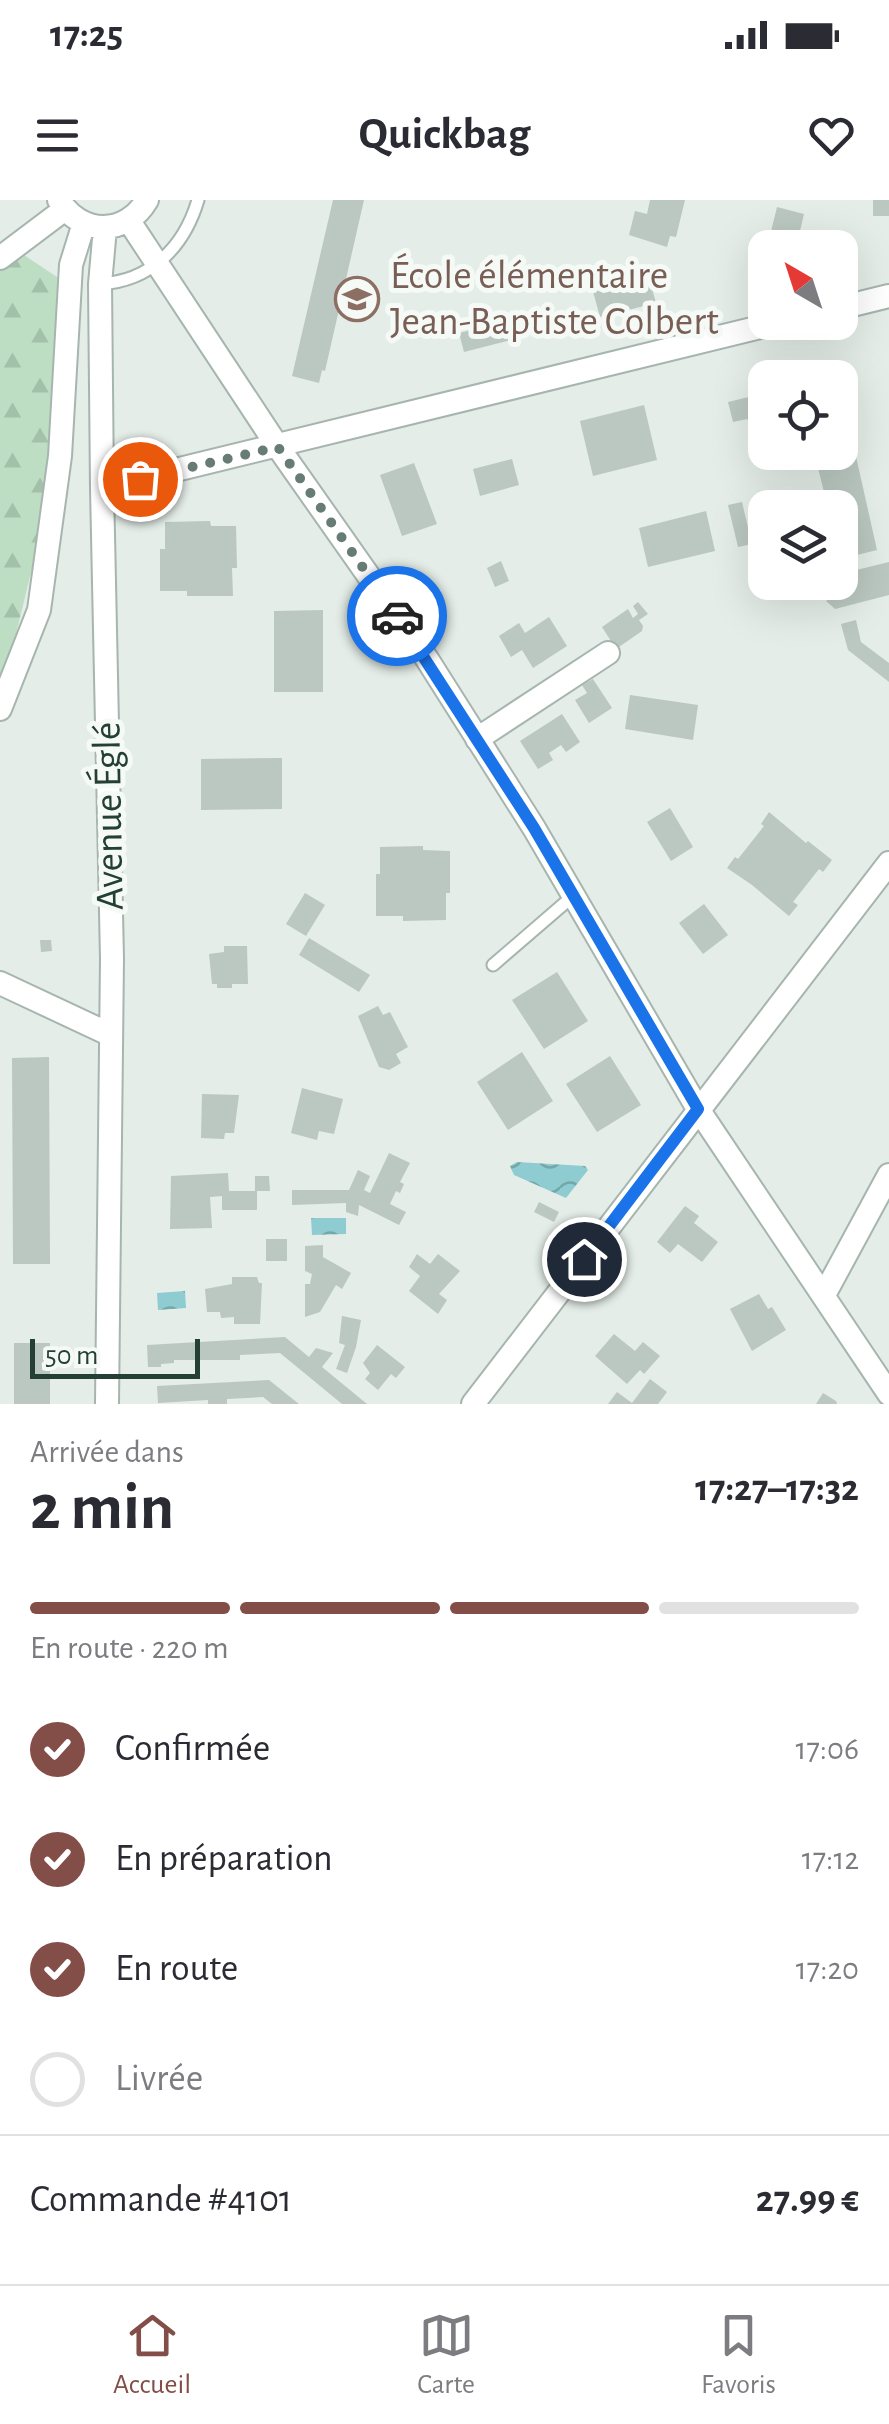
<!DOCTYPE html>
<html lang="fr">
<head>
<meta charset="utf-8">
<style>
	:root { --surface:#fff; --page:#f2f2f3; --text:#2b2b33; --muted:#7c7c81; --line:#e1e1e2; --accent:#834d48 }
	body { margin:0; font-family:"Alegreya Sans",sans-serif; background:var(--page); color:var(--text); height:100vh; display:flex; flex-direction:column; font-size:38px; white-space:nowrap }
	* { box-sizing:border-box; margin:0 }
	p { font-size:32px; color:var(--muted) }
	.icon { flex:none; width:55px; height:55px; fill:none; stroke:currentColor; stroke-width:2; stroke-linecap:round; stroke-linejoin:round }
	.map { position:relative; height:1204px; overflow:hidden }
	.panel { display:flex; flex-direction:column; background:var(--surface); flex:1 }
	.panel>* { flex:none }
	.needle { width:65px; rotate:321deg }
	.tools { position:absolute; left:748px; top:30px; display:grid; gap:20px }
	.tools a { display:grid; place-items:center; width:110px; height:110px; border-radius:20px; background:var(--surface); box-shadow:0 10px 40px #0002; font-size:50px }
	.scale { position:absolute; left:30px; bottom:25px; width:170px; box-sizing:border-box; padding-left:10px; border:5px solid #243f35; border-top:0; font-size:28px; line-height:35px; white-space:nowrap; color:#243f35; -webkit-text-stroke:8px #f5faf7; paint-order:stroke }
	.pin { position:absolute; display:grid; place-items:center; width:85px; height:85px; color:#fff; margin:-42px; border:5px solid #fff; border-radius:50%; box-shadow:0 2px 10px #0007 }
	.courier { position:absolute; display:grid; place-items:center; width:100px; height:100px; margin:-50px; border:8px solid #1a73e8; border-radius:50%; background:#fff; color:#222; box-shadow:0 2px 12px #0007 }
	.headline em { font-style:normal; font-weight:700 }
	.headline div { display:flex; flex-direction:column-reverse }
	.headline { display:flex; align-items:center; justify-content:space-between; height:170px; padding:0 30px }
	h1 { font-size:65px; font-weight:700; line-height:75px }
	.bar { display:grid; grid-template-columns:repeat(4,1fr); gap:15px 10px; align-content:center; height:120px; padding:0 30px }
	.bar i { height:12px; border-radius:8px; background:var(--line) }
	.bar .active { background:var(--accent) }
	.bar p { grid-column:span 4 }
	.line { display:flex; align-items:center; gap:25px; padding:0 30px; border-top:2px solid var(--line) }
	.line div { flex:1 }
	ol { padding:0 30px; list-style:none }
	li { display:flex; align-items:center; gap:30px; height:110px }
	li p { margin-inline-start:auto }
	li .icon { padding:10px; border-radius:50%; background:var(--accent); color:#fff; stroke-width:4 }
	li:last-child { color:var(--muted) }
	li i { width:55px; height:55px; border:5px solid var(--line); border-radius:50% }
	.status { display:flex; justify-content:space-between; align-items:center; height:70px; padding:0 50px; background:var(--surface); direction:ltr }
	.status svg { height:28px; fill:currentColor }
	header { display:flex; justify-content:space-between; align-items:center; height:130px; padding:0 30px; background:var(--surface); font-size:45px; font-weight:700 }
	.tabs { display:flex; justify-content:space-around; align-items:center; height:140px; border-top:2px solid var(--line); background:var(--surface); font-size:28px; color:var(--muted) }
	.tabs a { display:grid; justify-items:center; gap:5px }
	.tabs .active { color:var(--accent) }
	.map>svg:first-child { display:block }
</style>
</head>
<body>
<div class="status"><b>17:25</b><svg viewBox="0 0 49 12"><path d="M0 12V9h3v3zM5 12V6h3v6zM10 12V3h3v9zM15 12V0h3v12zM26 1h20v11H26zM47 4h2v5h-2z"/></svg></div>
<header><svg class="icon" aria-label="menu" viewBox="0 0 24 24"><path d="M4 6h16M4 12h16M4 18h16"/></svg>Quickbag<svg class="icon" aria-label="heart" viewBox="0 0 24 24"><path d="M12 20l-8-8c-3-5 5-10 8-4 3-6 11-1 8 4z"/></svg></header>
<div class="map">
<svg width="889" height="1204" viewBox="0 0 889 1204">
	<defs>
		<pattern id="forest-firs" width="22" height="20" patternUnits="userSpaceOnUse" patternTransform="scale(2.5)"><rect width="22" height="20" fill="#bedec4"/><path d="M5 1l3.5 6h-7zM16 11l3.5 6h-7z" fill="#a3c0a9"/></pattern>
		<pattern id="water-waves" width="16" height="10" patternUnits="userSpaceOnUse" patternTransform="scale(2.5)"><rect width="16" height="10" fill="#8eccd1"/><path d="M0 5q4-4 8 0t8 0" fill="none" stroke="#74a7aa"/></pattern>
	</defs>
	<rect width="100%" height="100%" fill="#e4ede8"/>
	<path fill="url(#forest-firs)" d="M21,53l45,30 -18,219 -37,153 -11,25v-409z"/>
	<path fill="url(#water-waves)" d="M517,962l68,4 3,4 -22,28 -52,-23 -4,-9z
		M311,1018h35v16l-34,1z
		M185,1091l1,17 -28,2 -1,-17z"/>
	<path fill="#bac8c1" d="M333,0h31l-39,171 -3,-1 -3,13 -27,-7z
		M650,0h35l-9,37 -6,-1 -3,11 -38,-12 6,-24 12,3z
		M873,0h16v16h-16z
		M777,7l27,7 -8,34h-29z
		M648,74l8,29 -56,14 -8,-29z
		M496,112l2,11 16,-4 5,19 -55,14 -5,-19 16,-4 -2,-11z
		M809,161l5,1 4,16h-22l-3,-13z
		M765,193v22l-7,1 -1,9 -6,1 -4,-7 -14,3 -5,-20z
		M644,205l13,55 -64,16 -13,-55z
		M814,252h17l1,5 23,-5 22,98 -24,6 -3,-3 -10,-45 -6,-14 -9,2z
		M512,259l7,26 -39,11 -7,-27z
		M414,263l23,61 -35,12 -22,-61z
		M742,302l10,42 -14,3 -10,-42z
		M706,311l9,40 -67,16 -9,-39z
		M210,321l1,5h25l1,42h-5l1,28h-46v-5h-27v-42h5v-27z
		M501,361l8,20 -14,6 -8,-19z
		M889,362v33l-54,14 -9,-8 21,-14 -3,-14z
		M638,402l10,12 -9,6 4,6 -1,5 -26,18 -14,-22 26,-18 5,9 5,-4 -5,-8z
		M323,410v82h-49v-81z
		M549,417l18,29 -34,22 -11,-18 -11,7 -12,-21 20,-13 6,10z
		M856,420l5,22 28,21v19l-41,-32 -7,-26z
		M593,479l19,29 -23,15 -14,-23 12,-7 -5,-8z
		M630,495l68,10 -5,35 -68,-11z
		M562,514l18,28 -14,10 -5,-7 -12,8 4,7 -15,9 -18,-28z
		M282,558v51l-81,1v-51z
		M670,608l23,39 -22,14 -24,-39z
		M769,612l37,31 2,-2 24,19 -9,12 -4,-3 -26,33 5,3 -9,11 -37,-31 -25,-17 8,-11 3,2 26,-33 -3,-2z
		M423,646v4l27,1v42h-4v27l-43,1v-5h-27v-42h4v-27z
		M305,693l20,12 -19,31 -20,-12z
		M704,704l24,31 -25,19 -24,-31z
		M309,738l61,37 -11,17 -60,-37z
		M40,740h11l1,11 -11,1z
		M224,746h23l1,38h-16v4h-15v-4h-5l-3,-30 15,-2z
		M557,772l31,49 -44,28 -32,-49z
		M378,806l5,9 7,-3 18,35 -12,7 5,9 -12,7 -10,-3 -21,-51z
		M522,852l31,49 -45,29 -31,-48z
		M610,856l31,49 -44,27 -31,-48z
		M49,857l1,207h-37l-1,-206z
		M302,888l41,11 -9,35 -15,-3 -2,9 -26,-7z
		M202,894l37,1 -5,38h-9l-1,6 -23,-1z
		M389,953l21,10 -10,19 4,2 -4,9 -4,-2 -6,13 16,8 -7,13 -40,-20 -1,11 -12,-4v-9l-54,2v-15h57l9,-20 12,6 -6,14 6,3z
		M228,973l1,18h28v19h-35v-14l-12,1 2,31 -42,1 1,-53z
		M255,976h14l1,15h-15z
		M539,1002l20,10 -5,10 -20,-10z
		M685,1006l14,10 -5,7 24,19 -16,20 -24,-18 -8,9 -13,-11z
		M266,1039h21v22h-21z
		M323,1045v12l28,16 -9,16 -6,-4 -16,27 -15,5v-33h5l2,-10 -7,-3v-25z
		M417,1054l13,10 8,-10 22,17 -21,23 8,6 -9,14 -29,-23 11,-15 -11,-9z
		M232,1077h25l2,6h3l-2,41h-26v-7l-13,1 -1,-6h-13l-2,-23 27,-5z
		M759,1094l9,15 4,-2 14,23 -34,21 -22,-42z
		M342,1116l19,4 -5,27 -9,26 -11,-4 9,-24 -6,-2z
		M614,1134l21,17 8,-9 17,14 -16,18 -4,-4 -13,14 -32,-28z
		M285,1137l24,20 7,-9 17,5 -11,14 45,37h-25l-62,-51 -40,2v5h-66v3l-13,1v3h-13l-1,-22z
		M14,1143h36v61h-36z
		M377,1145l28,22 -9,11 -5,-4 -13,16 -13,-11 5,-6 -7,-10z
		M650,1179l17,13 -9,12h-50l9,-12 15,11z
		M269,1180l30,24h-27l-9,-7 -36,2v5h-19v-4l-50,3 -1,-17z
		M823,1193l13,8 1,3h-21z"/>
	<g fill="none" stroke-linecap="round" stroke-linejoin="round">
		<defs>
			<path id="service" d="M100,84c51,-3 84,-37 98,-84
				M493,765l80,-69"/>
			<path id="minor" d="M59,0c22,36 67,36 88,0
				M129,21l149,226 149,212 107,169 164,281 191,285
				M105,28l-5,56 2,204 10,471 -5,445
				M0,58l65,-49
				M840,108l49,-12
				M102,288l679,-166
				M0,509l39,-99 21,-154 11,-191 13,-42
				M477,539l131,-86
				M0,783l111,52
				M824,1095l65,-120
				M473,1204l416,-541"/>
		</defs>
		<use href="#service" stroke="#a7b5af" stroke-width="15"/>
		<use href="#minor" stroke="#a7b5af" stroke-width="26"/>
		<use href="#service" stroke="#fff" stroke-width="11"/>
		<use href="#minor" stroke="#fff" stroke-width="22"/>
	</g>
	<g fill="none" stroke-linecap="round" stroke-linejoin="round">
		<path stroke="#677c74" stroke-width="10" stroke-dasharray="0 18" d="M140,279l138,-32 119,169"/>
		<path stroke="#1a73e8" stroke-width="12" d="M397,416l137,212 164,281 -114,150"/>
	</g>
	<defs>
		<symbol id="school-ring" viewBox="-11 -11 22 22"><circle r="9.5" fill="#f5faf7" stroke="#8d6e63" stroke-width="1.5"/><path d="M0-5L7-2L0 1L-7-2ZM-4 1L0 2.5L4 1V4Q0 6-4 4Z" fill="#8d6e63"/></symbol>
	</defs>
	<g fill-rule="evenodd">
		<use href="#school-ring" x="332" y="74" width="50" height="50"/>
	</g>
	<g text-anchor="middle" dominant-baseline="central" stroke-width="10" stroke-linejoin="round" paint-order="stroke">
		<g font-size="40" fill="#785e54" stroke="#f5faf7" text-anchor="start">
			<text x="390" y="76">École élémentaire<tspan x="390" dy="46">Jean-Baptiste Colbert</tspan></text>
		</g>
		<g font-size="40" fill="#243f35" stroke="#f5faf7">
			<text transform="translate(109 616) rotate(-91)">Avenue Églé</text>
		</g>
	</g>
</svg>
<div class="tools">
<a><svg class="needle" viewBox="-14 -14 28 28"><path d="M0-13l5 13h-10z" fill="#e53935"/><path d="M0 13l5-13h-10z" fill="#7c7c81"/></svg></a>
<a><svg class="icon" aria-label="locate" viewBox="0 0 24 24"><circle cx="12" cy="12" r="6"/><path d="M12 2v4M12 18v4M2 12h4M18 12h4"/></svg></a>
<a><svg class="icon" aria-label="layers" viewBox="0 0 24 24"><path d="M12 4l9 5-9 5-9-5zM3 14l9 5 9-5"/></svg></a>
</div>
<div class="scale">50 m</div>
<div class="pin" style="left:140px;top:279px;background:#ea580c"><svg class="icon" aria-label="bag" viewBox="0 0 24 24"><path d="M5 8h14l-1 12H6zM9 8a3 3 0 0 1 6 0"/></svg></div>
<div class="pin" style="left:584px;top:1059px;background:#1f2937"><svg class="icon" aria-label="home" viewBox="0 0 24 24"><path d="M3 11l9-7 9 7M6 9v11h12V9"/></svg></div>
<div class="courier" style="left:397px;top:416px"><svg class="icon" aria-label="car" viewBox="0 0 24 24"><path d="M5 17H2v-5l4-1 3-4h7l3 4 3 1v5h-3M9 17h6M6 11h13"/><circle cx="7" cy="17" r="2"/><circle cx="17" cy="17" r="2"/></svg></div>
</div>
<section class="panel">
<div class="headline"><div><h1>2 min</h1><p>Arrivée dans</p></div><em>17:27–17:32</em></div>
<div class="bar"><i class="active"></i><i class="active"></i><i class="active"></i><i></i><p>En route · 220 m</p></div>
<ol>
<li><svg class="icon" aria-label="check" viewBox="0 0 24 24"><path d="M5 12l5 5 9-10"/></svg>Confirmée<p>17:06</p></li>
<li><svg class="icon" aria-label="check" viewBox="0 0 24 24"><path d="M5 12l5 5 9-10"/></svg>En préparation<p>17:12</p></li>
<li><svg class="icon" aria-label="check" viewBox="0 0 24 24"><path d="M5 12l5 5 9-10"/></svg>En route<p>17:20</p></li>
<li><i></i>Livrée</li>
</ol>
<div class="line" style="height:130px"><div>Commande #4101</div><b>27.99 €</b></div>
</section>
<nav class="tabs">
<a class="active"><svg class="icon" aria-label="home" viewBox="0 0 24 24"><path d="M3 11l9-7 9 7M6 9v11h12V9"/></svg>Accueil</a>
<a><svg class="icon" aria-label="map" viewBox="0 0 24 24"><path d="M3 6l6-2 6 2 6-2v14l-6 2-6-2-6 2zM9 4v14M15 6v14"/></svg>Carte</a>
<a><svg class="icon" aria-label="saved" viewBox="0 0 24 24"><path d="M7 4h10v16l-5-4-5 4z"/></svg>Favoris</a>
</nav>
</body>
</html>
